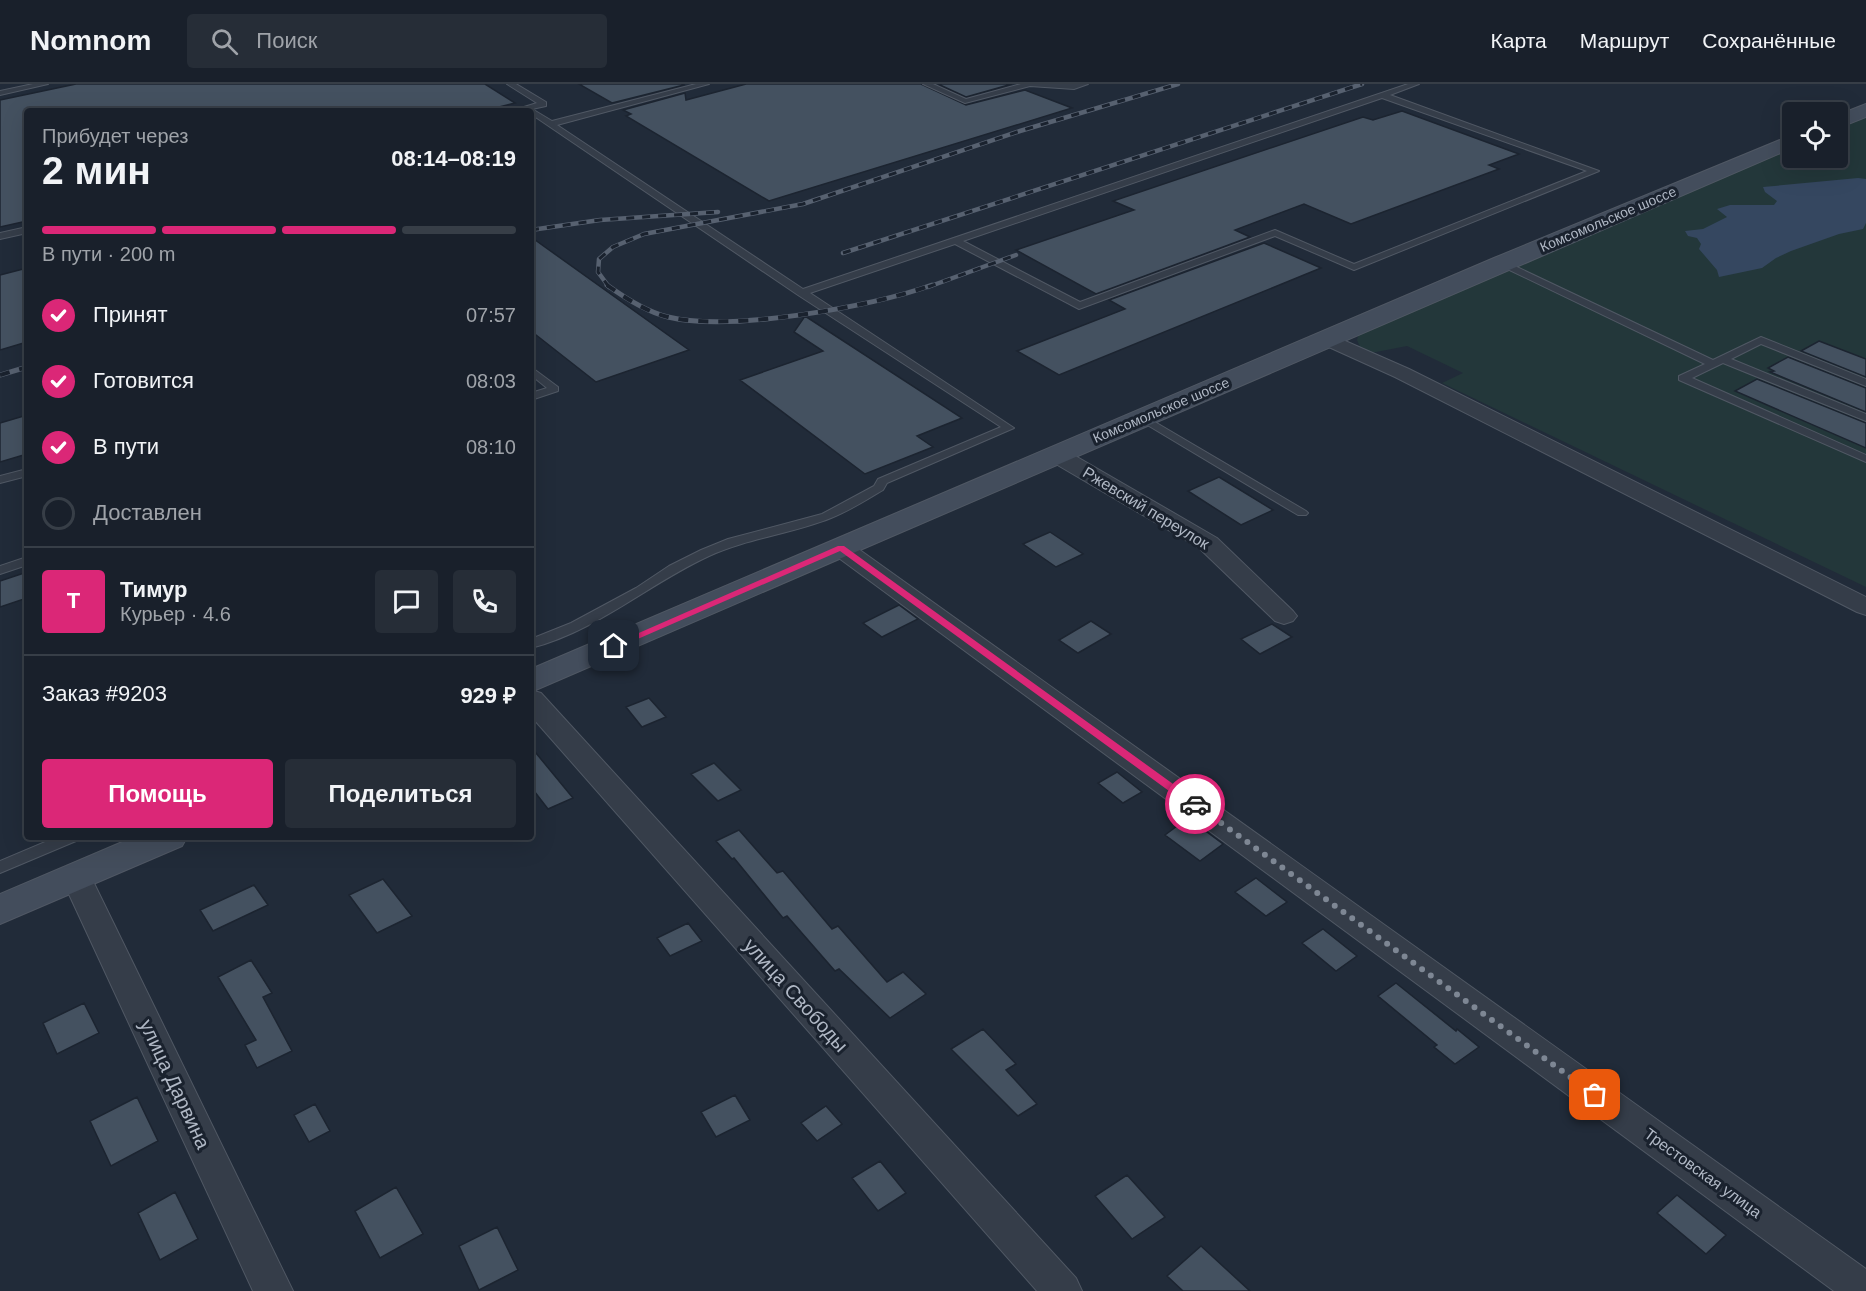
<!DOCTYPE html>
<html lang="ru">
<head>
<meta charset="utf-8">
<style>
	:root { --surface:#19202b; --page:#262d37; --text:#f1f3f6; --muted:#9fa3a9; --line:#373e47; --accent:#db2777 }
	body { margin:0; font-family:Helvetica,sans-serif; background:var(--page); color:var(--text); height:100vh; display:flex; flex-direction:column; font-size:22px; white-space:nowrap }
	* { box-sizing:border-box; margin:0 }
	p { font-size:20px; color:var(--muted) }
	.icon { flex:none; width:33px; height:33px; fill:none; stroke:currentColor; stroke-width:2; stroke-linecap:round; stroke-linejoin:round }
	.map { position:relative; flex:1; overflow:hidden }
	.details { position:absolute; left:24px; top:24px; width:510px; height:732px; display:flex; flex-direction:column; background:var(--surface); border-radius:6px; box-shadow:0 6px 24px #0002,0 0 0 2px var(--line) }
	.details>* { flex:none }
	.tools { position:absolute; left:1782px; top:18px; display:grid; gap:12px }
	.tools a { display:grid; place-items:center; width:66px; height:66px; border-radius:6px; background:var(--surface); box-shadow:0 6px 24px #0002,0 0 0 2px var(--line); font-size:30px }
	.pin { position:absolute; display:grid; place-items:center; width:51px; height:51px; color:#fff; margin:-26px; border-radius:12px; box-shadow:0 3px 9px #0006 }
	.courier { position:absolute; display:grid; place-items:center; width:60px; height:60px; margin:-30px; border:4px solid #db2777; border-radius:50%; background:#fff; color:#222; box-shadow:0 2px 8px #0007 }
	.headline em { font-style:normal; font-weight:700 }
	.headline div { display:flex; flex-direction:column-reverse }
	.headline { display:flex; align-items:center; justify-content:space-between; height:102px; padding:0 18px }
	h1 { font-size:39px; font-weight:700; line-height:45px }
	.bar { display:grid; grid-template-columns:repeat(4,1fr); gap:9px 6px; align-content:center; height:72px; padding:0 18px }
	.bar i { height:8px; border-radius:4px; background:var(--line) }
	.bar .selected { background:var(--accent) }
	.bar p { grid-column:span 4 }
	.line { display:flex; align-items:center; gap:15px; padding:0 18px; border-top:2px solid var(--line) }
	.line div { flex:1 }
	.round { display:grid; place-items:center; flex:none; width:63px; height:63px; border-radius:6px; background:var(--page) }
	ol { padding:0 18px; list-style:none }
	li { display:flex; align-items:center; gap:18px; height:66px }
	li p { margin-inline-start:auto }
	li .icon { padding:6px; border-radius:50%; background:var(--accent); color:#fff; stroke-width:4 }
	li:last-child { color:var(--muted) }
	li i { width:33px; height:33px; border:3px solid var(--line); border-radius:50% }
	.action { display:flex; gap:12px; margin-top:auto; padding:12px 18px }
	.action a { flex:1; height:69px; border-radius:6px; background:var(--accent); color:#fff; font-size:24px; font-weight:700; line-height:69px; text-align:center }
	.action a+a { background:var(--page); color:var(--text) }
	header { display:flex; align-items:center; gap:36px; box-sizing:border-box; height:84px; padding:0 30px; background:var(--surface); border-bottom:2px solid var(--line) }
	header strong { font-size:28px }
	nav { display:flex; gap:33px; margin-inline-start:auto; font-size:21px }
	.search { width:420px; height:54px; background:var(--page); display:flex; align-items:center; gap:15px; box-sizing:border-box; padding:0 21px; border-radius:6px; color:var(--muted); font-size:22px }
	.map>svg:first-child { display:block }
</style>
</head>
<body>
<header>
<strong>Nomnom</strong>
<div class="search"><svg class="icon" aria-label="search" viewBox="0 0 24 24"><circle cx="10" cy="10" r="6"/><path d="M15 15l6 6"/></svg>Поиск</div>
<nav><a>Карта</a><a>Маршрут</a><a>Сохранённые</a></nav>
</header>
<div class="map">
<svg width="1866" height="1207" viewBox="0 0 1866 1207">
	<rect width="100%" height="100%" fill="#212b39"/>
	<path fill="#23373a" d="M1866,31v472l-424,-204 21,-10 -56,-27 -36,7 -11,-6 -3,-7 2,-7 433,-187v12h46v-31z"/>
	<path fill="#354760" d="M1858,94l8,1v44l-3,6 -24,5 -48,17 -15,7 -14,10 -43,9 -2,-7 -18,-21 2,-5 -4,-6 -9,-2 -3,-5 18,-2 24,-12 -10,-8 13,-4h44l3,-4 -12,-9 -2,-5z"/>
	<path fill="#445160" stroke="#1c2430" stroke-width="1.5" d="M76,0h409l30,19 -32,8h-456v110l-27,6v-127z
		M579,0h105v1l-72,18z
		M746,0h175l45,21 59,-15 47,18 -303,93 -143,-85 5,-2 -8,-4 62,-17 1,7z
		M938,0h74l-46,13z
		M1402,27l117,43 -30,11 10,4 -148,55 -47,-20 -69,26 15,7 -154,57 -80,-44 118,-40 -21,-9 250,-84 10,3z
		M531,153l158,113 -93,32 -65,-51z
		M1264,159l57,25 -262,107 -42,-24 108,-42 -16,-9z
		M27,184v74l-27,8v-75z
		M805,232l157,102 -45,18 16,11 -68,27 -125,-94 83,-29 -29,-19z
		M1819,257l47,18v18l-65,-26z
		M1788,273l78,31v24l-96,-40 4,-1 -6,-3z
		M1757,295l109,44v25l-131,-57z
		M27,331v39l-27,8v-39z
		M1219,393l54,33 -32,15 -53,-34z
		M1050,448l33,22 -27,13 -33,-23z
		M27,488v26l-27,9v-26z
		M899,521l19,14 -36,18 -19,-14z
		M1091,537l20,13 -33,19 -19,-13z
		M1272,540l20,13 -32,17 -19,-15z
		M649,614l17,19 -24,10 -16,-20z
		M531,663l42,51 -25,11 -17,-22z
		M714,679l27,27 -23,11 -27,-27z
		M1117,688l25,20 -19,11 -25,-20z
		M1188,734l35,26 -23,17 -35,-26z
		M739,746l38,43 6,-2 49,58 6,-3 49,56 16,-10 23,22 -36,24 -51,-49 -4,2 -48,-55 -4,2 -49,-60 -2,1 -16,-18z
		M1256,794l31,24 -21,14 -31,-24z
		M383,795l29,37 -35,17 -28,-38z
		M254,801l14,20 -55,26 -13,-21z
		M688,839l14,18 -32,15 -13,-18z
		M1323,845l34,27 -21,15 -34,-28z
		M251,876l21,33 -9,4 29,54 -35,17 -12,-23 11,-5 -38,-63z
		M1396,899l60,48 1,-2 22,18 -24,17 -21,-17 3,-2 -59,-49z
		M84,919l15,30 -42,21 -14,-31z
		M983,945l33,35 -10,6 31,34 -19,12 -67,-67z
		M735,1011l15,25 -34,17 -15,-25z
		M137,1013l21,44 -47,25 -21,-45z
		M315,1020l15,27 -21,11 -15,-27z
		M826,1022l16,18 -25,17 -16,-18z
		M880,1077l26,32 -28,18 -26,-33z
		M1127,1091l38,42 -33,22 -37,-43z
		M396,1103l27,47 -43,24 -25,-47z
		M175,1108l23,47 -38,21 -22,-47z
		M1677,1111l49,40 -20,19 -49,-41z
		M497,1143l21,43 -39,20 -20,-44z
		M1201,1162l49,45h-67l-16,-15z"/>
	<g fill="none" stroke-linecap="round" stroke-linejoin="round">
		<defs>
			<path id="lane" d="M33,0h15l-48,11v-4z
				M507,0h9l30,18v4l-14,3 20,12 144,-37h13l-152,41 246,164 605,-205h11l-29,11 209,76 -245,99 -79,-34 -196,73 -124,-65 -145,49 204,135 -127,55 -4,7c-17,10 -34,21 -52,28 -40,16 -83,20 -122,38 -61,28 -112,75 -178,92v-9l40,-16 65,-35 33,-22 32,-16 27,-11 94,-25 52,-28 4,-7 123,-52 -203,-132 -267,-181v-3h-20l26,-8zM1382,14l205,73 -233,93 -79,-34 -195,72 -117,-61z
				M923,0h10l33,15 55,-15h67l-14,5 -44,-3 -65,17z
				M27,143v6l-27,6v-6z
				M1502,176l211,100 48,-23 105,42v7l-105,-42 -30,15 135,55v7l-143,-58 -31,15 174,77v7l-187,-82v-4l26,-12 -206,-99 -2,-2z
				M531,283l27,20v4l-27,9v-7l16,-5 -16,-13z
				M1143,331l163,96 2,2 -2,2h-8l-159,-95 -1,-2z
				M27,385v7l-27,7v-7z
				M27,473v8l-27,9v-8z
				M57,753h22l-3,4 -76,32v-12z"/>
			<path id="street" d="M1327,249l82,36 457,228v18l-9,-3 -462,-235 -75,-34 -3,-4 3,-4z
				M1057,364l8,2 152,88 76,73 4,5 -4,5 -9,3 -9,-3 -76,-73 -150,-88 -3,-5 3,-5z
				M841,457l9,2 1016,726v22h-32l-1002,-738 -3,-5 3,-5z
				M531,606l10,3 535,585 6,13h-45l-506,-575z
				M76,782l11,3 4,8 202,414h-40l-192,-414 4,-8z"/>
			<path id="secondary" d="M1866,20v13l-28,11v-13z
				M1792,51v13l-1261,544v-23l963,-411z
				M134,753h53l-5,9 -182,78v-30z"/>
		</defs>
		<use href="#lane" stroke="#505864" stroke-width="2"/>
		<use href="#street" stroke="#505864" stroke-width="2"/>
		<use href="#secondary" stroke="#505864" stroke-width="2"/>
		<use href="#lane" fill="#353d49" fill-rule="evenodd"/>
		<use href="#street" fill="#353d49" fill-rule="evenodd"/>
		<use href="#secondary" fill="#434d5c" fill-rule="evenodd"/>
		<defs>
			<path id="rail-far1" d="M531,146l69,-10 118,-8
				M843,169l519,-169
				M609,203l-11,-15 1,-13 14,-12 31,-13 159,-30 217,-73 158,-47
				M928,203l88,-32"/>
			<path id="rail" d="M607,201c18,13 40,27 61,32 61,15 204,-10 264,-32
				M0,291l27,-8"/>
		</defs>
		<use href="#rail-far1" stroke="#576170" stroke-width="4.5"/>
		<use href="#rail" stroke="#576170" stroke-width="5"/>
		<use href="#rail-far1" stroke="#1a222e" stroke-width="3" stroke-dasharray="8" stroke-linecap="butt"/>
		<use href="#rail" stroke="#1a222e" stroke-width="4" stroke-dasharray="10" stroke-linecap="butt"/>
	</g>
	<path fill="#db2777" d="M838,462h6l354,256v5h-7l-351,-256 -223,97 -8,-2z"/>
	<g fill="none" stroke-linecap="round" stroke-linejoin="round">
		<path stroke="#7e8794" stroke-width="6" stroke-dasharray="0 10.8" d="M1195,720l400,291"/>
	</g>
	<g text-anchor="middle" dominant-baseline="central" stroke-width="6" stroke-linejoin="round" paint-order="stroke">
		<g font-size="14" fill="#b0b8c5" stroke="#1a222e">
			<text transform="translate(1608 135) rotate(-23)">Комсомольское шоссе</text>
			<text transform="translate(1161 326) rotate(-23)">Комсомольское шоссе</text>
		</g>
		<g font-size="16" fill="#b0b8c5" stroke="#1a222e">
			<text transform="translate(1146 424) rotate(31)">Ржевский переулок</text>
			<text transform="translate(1703 1089) rotate(36)">Трестовская улица</text>
		</g>
		<g font-size="20" fill="#b0b8c5" stroke="#1a222e">
			<text transform="translate(796 911) rotate(48)">улица Свободы</text>
			<text transform="translate(175 1000) rotate(65)">улица Дарвина</text>
		</g>
	</g>
</svg>
<div class="tools">
<a><svg class="icon" aria-label="locate" viewBox="0 0 24 24"><circle cx="12" cy="12" r="6"/><path d="M12 2v4M12 18v4M2 12h4M18 12h4"/></svg></a>
</div>
<div class="pin" style="left:1595px;top:1011px;background:#ea580c"><svg class="icon" aria-label="bag" viewBox="0 0 24 24"><path d="M5 8h14l-1 12H6zM9 8a3 3 0 0 1 6 0"/></svg></div>
<div class="pin" style="left:614px;top:562px;background:#1f2937"><svg class="icon" aria-label="home" viewBox="0 0 24 24"><path d="M3 11l9-7 9 7M6 9v11h12V9"/></svg></div>
<div class="courier" style="left:1195px;top:720px"><svg class="icon" aria-label="car" viewBox="0 0 24 24"><path d="M5 17H2v-5l4-1 3-4h7l3 4 3 1v5h-3M9 17h6M6 11h13"/><circle cx="7" cy="17" r="2"/><circle cx="17" cy="17" r="2"/></svg></div>
<section class="details">
<div class="headline"><div><h1>2 мин</h1><p>Прибудет через</p></div><em>08:14–08:19</em></div>
<div class="bar"><i class="selected"></i><i class="selected"></i><i class="selected"></i><i></i><p>В пути · 200 m</p></div>
<ol>
<li><svg class="icon" aria-label="check" viewBox="0 0 24 24"><path d="M5 12l5 5 9-10"/></svg>Принят<p>07:57</p></li>
<li><svg class="icon" aria-label="check" viewBox="0 0 24 24"><path d="M5 12l5 5 9-10"/></svg>Готовится<p>08:03</p></li>
<li><svg class="icon" aria-label="check" viewBox="0 0 24 24"><path d="M5 12l5 5 9-10"/></svg>В пути<p>08:10</p></li>
<li><i></i>Доставлен</li>
</ol>
<div class="line" style="height:108px"><b class="round" style="background:var(--accent);color:#fff">Т</b><div><b>Тимур</b><p>Курьер · 4.6</p></div><a class="round"><svg class="icon" aria-label="chat" viewBox="0 0 24 24"><path d="M4 5h16v11H9l-5 4z"/></svg></a><a class="round"><svg class="icon" aria-label="phone" viewBox="0 0 24 24"><path d="M5 4h4l2 5-3 2q2 4 5 5l2-3 5 2v4C11 20 4 13 5 4z"/></svg></a></div>
<div class="line" style="height:78px"><div>Заказ #9203</div><b>929 ₽</b></div>
<div class="action"><a>Помощь</a><a>Поделиться</a></div>
</section>
</div>
</body>
</html>
